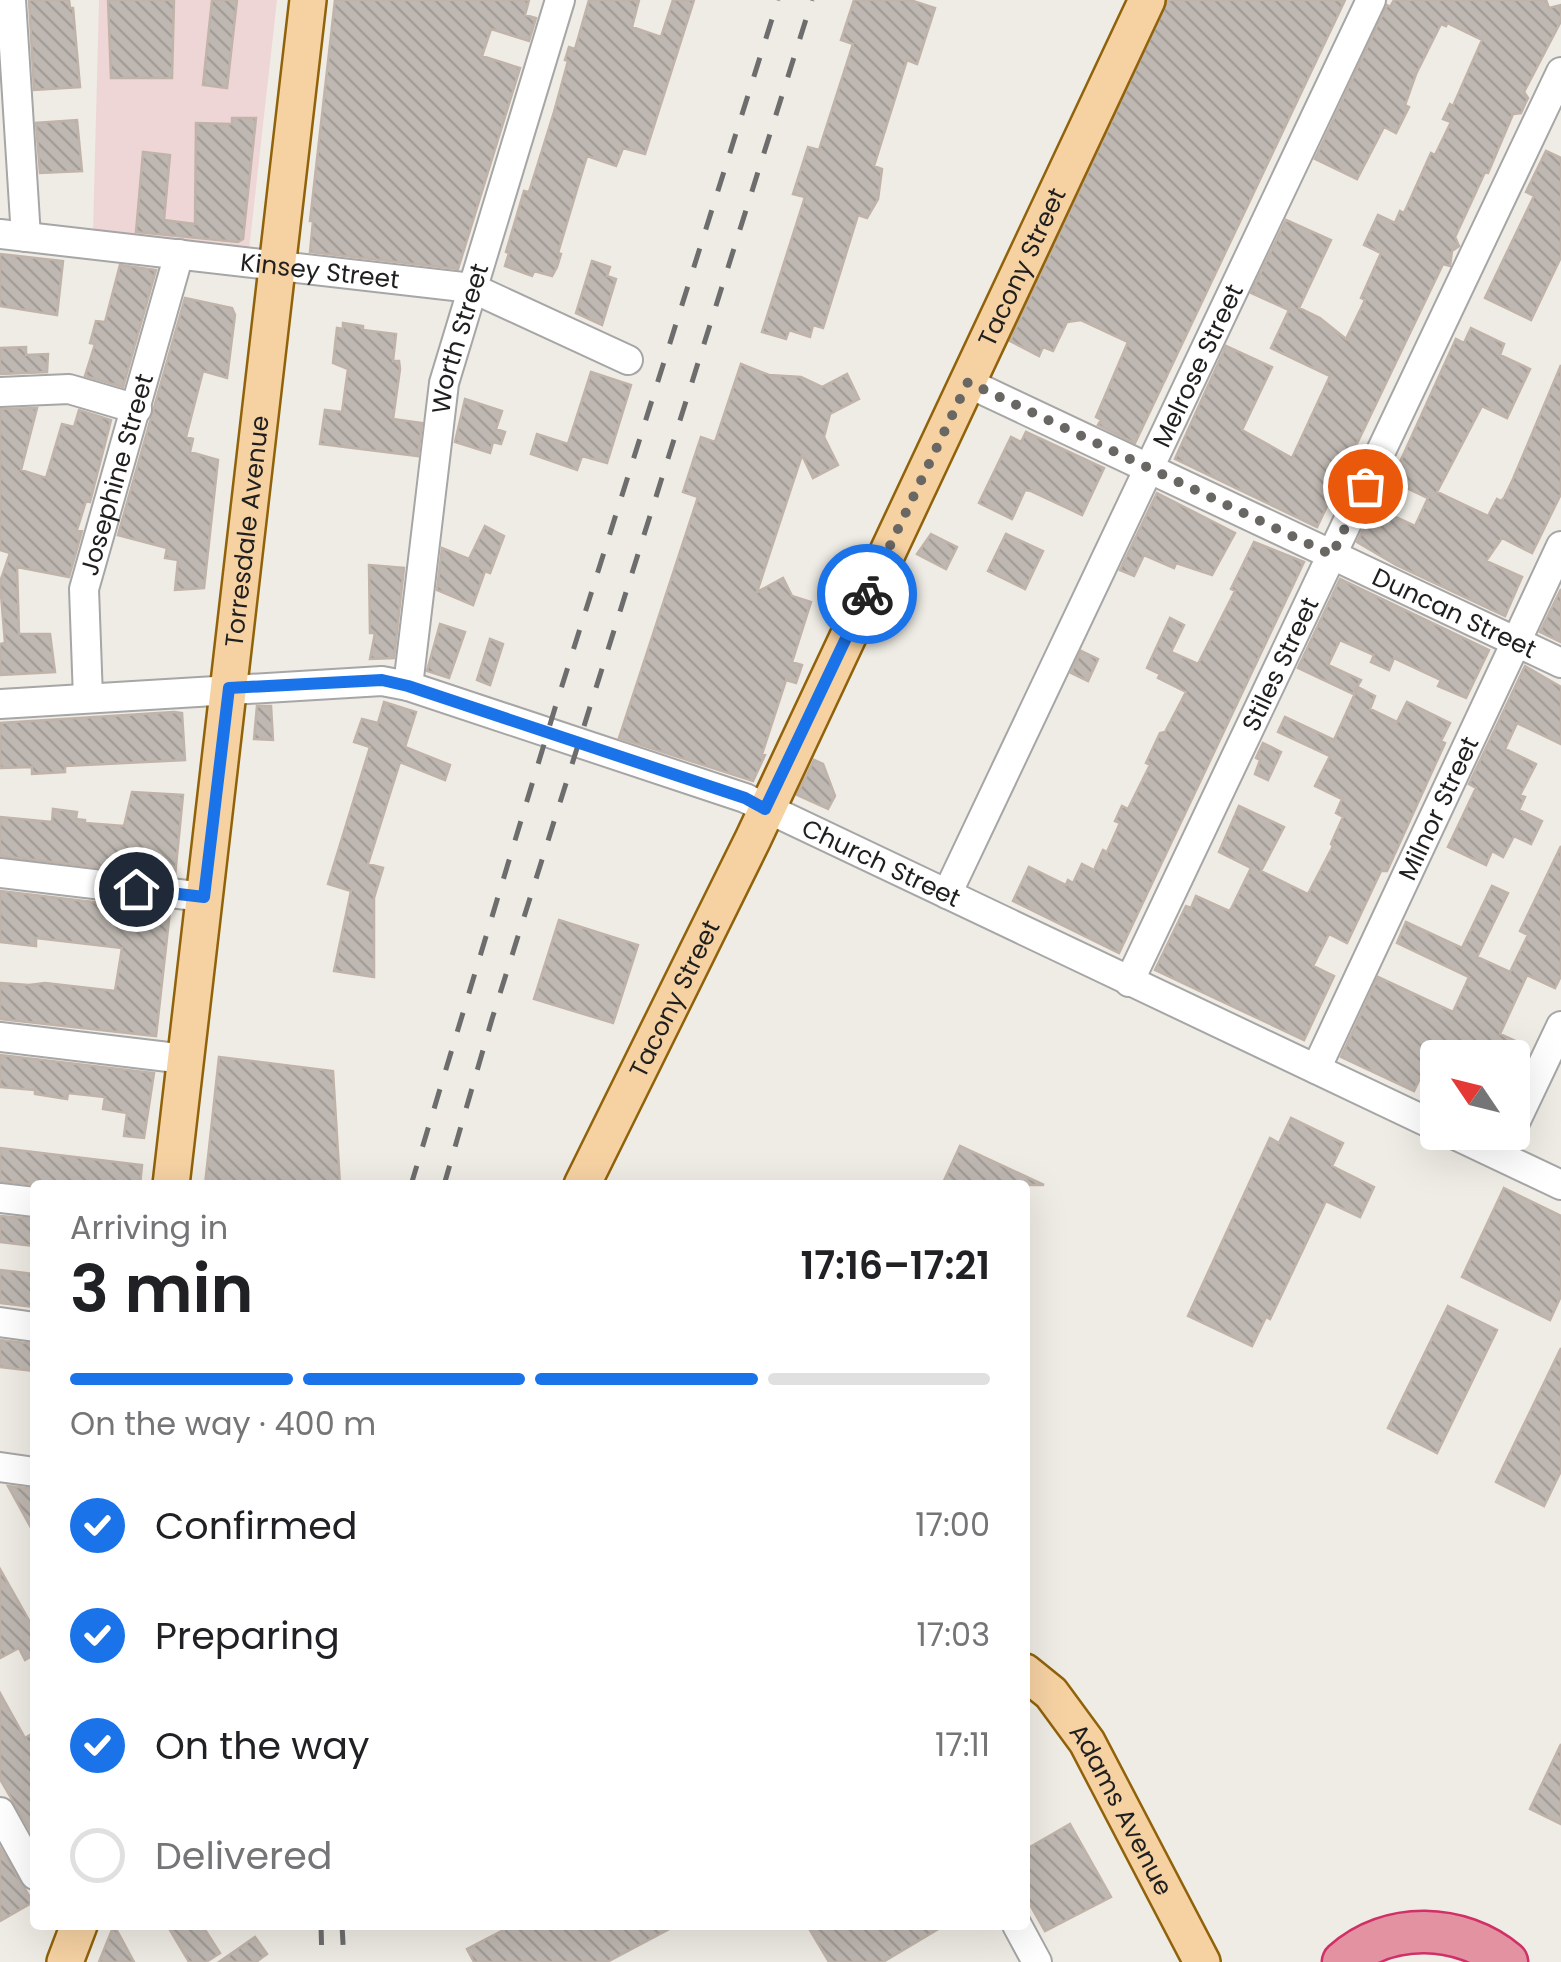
<!DOCTYPE html>
<html lang="en">
<head>
<meta charset="utf-8">
<style>
	:root { --surface:#fff; --page:#f2f2f2; --text:#202124; --muted:#757577; --line:#e0e0e0; --accent:#1a73e8 }
	body { margin:0; font-family:Poppins,sans-serif; background:var(--page); color:var(--text); height:100vh; display:flex; flex-direction:column; font-size:38px; white-space:nowrap }
	* { box-sizing:border-box; margin:0 }
	p { font-size:32px; color:var(--muted) }
	.icon { flex:none; width:55px; height:55px; fill:none; stroke:currentColor; stroke-width:2; stroke-linecap:round; stroke-linejoin:round }
	.map { position:relative; flex:1; overflow:hidden }
	.details { position:absolute; left:30px; top:1180px; width:1000px; height:750px; display:flex; flex-direction:column; background:var(--surface); border-radius:10px; box-shadow:0 10px 40px #0002 }
	.details>* { flex:none }
	.needle { width:65px; rotate:305deg }
	.fabs { position:absolute; left:1420px; top:1040px; display:grid; gap:20px }
	.fabs a { display:grid; place-items:center; width:110px; height:110px; border-radius:10px; background:var(--surface); box-shadow:0 10px 40px #0002; font-size:50px }
	.pin { position:absolute; display:grid; place-items:center; width:85px; height:85px; color:#fff; margin:-42px; border:5px solid #fff; border-radius:50%; box-shadow:0 2px 10px #0007 }
	.courier { position:absolute; display:grid; place-items:center; width:100px; height:100px; margin:-50px; border:8px solid #1a73e8; border-radius:50%; background:#fff; color:#222; box-shadow:0 2px 12px #0007 }
	.head em { font-style:normal; font-weight:600 }
	.head div { display:flex; flex-direction:column-reverse }
	.head { display:flex; align-items:center; justify-content:space-between; height:170px; padding:0 40px }
	h1 { font-size:65px; font-weight:600; line-height:75px }
	.bar { display:grid; grid-template-columns:repeat(4,1fr); gap:15px 10px; align-content:center; height:120px; padding:0 40px }
	.bar i { height:12px; border-radius:8px; background:var(--line) }
	.bar .selected { background:var(--accent) }
	.bar p { grid-column:span 4 }
	ol { padding:0 40px; list-style:none }
	li { display:flex; align-items:center; gap:30px; height:110px }
	li p { margin-inline-start:auto }
	li .icon { padding:10px; border-radius:50%; background:var(--accent); color:#fff; stroke-width:4 }
	li:last-child { color:var(--muted) }
	li i { width:55px; height:55px; border:5px solid var(--line); border-radius:50% }
	.map>svg:first-child { display:block }
</style>
</head>
<body>
<div class="map">
<svg width="1561" height="1962" viewBox="0 0 1561 1962">
	<defs>
		<pattern id="building-back-hatch" width="6" height="6" patternUnits="userSpaceOnUse" patternTransform="scale(2.5)"><rect width="6" height="6" fill="#bfb8b2"/><path d="M-1 5l2 2M0 0l6 6M5-1l2 2" fill="none" stroke="#a49e99"/></pattern>
	</defs>
	<rect width="100%" height="100%" fill="#efece5"/>
	<path fill="#efd6d6" d="M99,0h178l-28,250 -156,-19z"/>
	<path fill="url(#building-back-hatch)" stroke="#c0b3a9" stroke-width="2.5" d="M29,0h40l1,8h3l7,79 -46,3z
		M108,0h66l-2,78h-61z
		M212,0h25l-10,88 -24,-3z
		M335,0h194l-4,15 11,3 -7,23 -38,-12 -9,27 38,12 -62,201 -148,-17 3,-31h-3z
		M589,0h50l-7,27 29,10 12,-37h21l-49,154 -22,-6 -7,18 -29,-10 -29,97 3,1 -4,13 -5,9 -18,-5 -2,5 -27,-10 4,-13 -3,-1 18,-61 5,1 25,-80 14,-51 -3,-1 4,-13 6,2z
		M854,0h56l25,8 -18,56 -10,-4 -33,106 8,3 -4,30 -11,19 -9,-3 -35,113 -10,-3 -3,12 -21,-7 -3,9 -24,-7 43,-135 -12,-3 15,-47 11,3 34,-106 -12,-4z
		M1168,0h177l-210,443 -37,-18 3,-5 -5,-3 32,-75 -47,-22 -14,2 -14,29 -10,-4 -4,9 -29,-15z
		M1394,0h152l3,8 12,-3v16l-37,71 4,6 -3,6 -4,9 -8,1 -25,59 -3,-1 -16,35 -14,30 4,9 -7,5 -2,15 -7,-2 -126,263 -142,-68 51,-113 46,21 -30,63 50,28 38,-82 -59,-28 18,-38 -38,-17 35,-73 45,20 -32,68 21,10 26,21 19,-39 -4,-2 20,-45 -17,-8 14,-30 17,8 5,-12 4,2 27,-60 4,2 16,-33 -8,-3 7,-15 3,2 29,-66 -35,-17 -1,3 -5,-2 -25,50 -11,31 4,2 -13,26 -12,-6 -27,52 -42,-20 72,-154 3,2z
		M232,118h24l-13,121 -5,3 -102,-10 7,-80 27,3 -6,65 31,4 1,-101 36,1z
		M77,120l5,51 -42,2 -4,-50z
		M1546,151l15,7v99l-30,63 -46,-22 49,-102 -8,-4z
		M0,254l63,7 -6,54 -57,-9z
		M592,261l18,6 -3,9 9,3 -14,46 -26,-12z
		M120,265l36,5 -33,117 -38,-11 10,-32 -5,-1 6,-22 9,1z
		M185,298l47,10 3,7 -8,63 -24,-7 -17,66 7,2 -3,13 28,8 -14,128 -29,2 3,-30 -13,-2 2,-10 -49,-13z
		M343,323l20,3v4l33,4 -3,27h6l1,8 -7,50 29,4 -4,33 -98,-12 5,-34 17,2 6,-43 -15,-6 4,-35 6,1z
		M1471,328l33,16 -4,11 30,14 -23,49 -25,-12 -45,86 51,24 9,-17 4,2 3,-3 9,-19 48,-114v129l-29,59 -30,-15 -16,23 36,16 -17,39 -109,-51 -39,-23 21,-43 15,7 -4,8 26,12 13,-28 -32,-15 4,-7 -5,-3 61,-134 8,4z
		M26,347v8l22,-1 -1,18 -47,2v-26z
		M741,364l28,11 32,2 21,10 25,-13 12,25 -29,15 -6,23 14,28 -25,13 -11,-23 -45,137 26,-14 9,18 19,6 -19,60 10,3 -6,18 -10,-3 -24,74 3,1 -12,26 -134,-43 79,-241 -15,-5 15,-46 3,-9 14,5z
		M591,372l40,13 -24,78 -25,-7 -5,14 -46,-16 6,-20 31,10z
		M465,399l37,12 -6,18 9,3 -4,12 -8,-2 -3,11 -35,-11z
		M37,408l-16,62 25,8 16,-54 12,3 5,-17 32,10 -21,82 -4,-1 -9,29 5,1 -13,46 -52,-10 2,67h31l5,38 -55,3v-31l5,-1 -5,-61 10,-29 -10,-3v-141z
		M1026,432l78,36 -22,47 -51,-24 -6,-1 -13,29 -33,-16 32,-66 10,5z
		M1157,493l78,40 -23,42 -36,-12 -2,5 -30,-13 -10,21 -14,-6z
		M485,526l19,10 -14,37 -5,-2 -12,34 -36,-15 5,-42 27,11z
		M931,534l26,13 -11,22 -29,-15z
		M1006,534l37,17 -18,38 -37,-18z
		M1254,542l50,20 -185,391 -106,-52 16,-34 37,18 2,-5 5,3 9,-19 12,6 9,-20 4,2 13,-29 -5,-2 7,-15 6,3 22,-44 -4,-2 14,-30 5,-1 21,-40 -28,-14 2,-4 -13,-6 23,-50 14,7 -13,27 27,12 37,-73 -4,-2z
		M369,565l35,3 -10,90 -24,1 5,-26h-5z
		M1340,579l149,71 -23,48 -28,-12 3,-6 -47,-22 -5,12 -18,-8 3,-7 -34,-15 -12,25 33,15 -8,14 -55,-26z
		M1561,589v53l-21,-10z
		M440,624l25,8 -16,46 -22,-7z
		M490,639l13,5 -13,41 -13,-5z
		M1081,651l17,8 -10,22 -17,-8z
		M1525,666l36,21v57l-44,-21 -12,26 31,15 -16,31 5,2 -6,13 23,11 -11,23 -17,-8 -11,21 -11,-6 -6,14 -38,-18 28,-59 -7,-4z
		M1358,687l17,9 -5,13 27,13 10,-20 43,21 -9,18 4,2 -58,128h-6l-34,72 -18,-9 -16,32 21,10 -30,64 -149,-70 31,-64 5,2 5,-12 33,15 2,-2 20,-41 -32,-16 20,-46 45,21 -23,44 47,23 25,-48 -2,-2 12,-27 -7,-4 6,-14 -27,-13 15,-30 -52,-24 7,-15 49,23z
		M384,702l32,10 -11,35 45,18 -5,15 -45,-18 -32,102 15,4 -9,30v79l-40,-6 17,-80 -23,-7 42,-137 -16,-5 8,-23 16,4z
		M257,706h14l2,34 -19,-1z
		M174,712l8,1 3,47 -120,6v6l-33,2v-7l-32,1v-45z
		M1263,743l18,9 -13,28 -13,-6 5,-14 -4,-2z
		M814,760l9,4 12,32 -7,13 -31,-14z
		M132,792l51,3 -8,81 -175,-20v-39l52,5 1,-13 24,3 -1,7 9,1v3l39,3z
		M1561,846v130l-6,12 -28,-13 -27,59 20,9 -7,15h-75v7l-10,-4 -14,30 -73,-34 37,-80 75,35 16,-35 -72,-34 9,-21 56,26 30,-62 16,7 -31,64 33,15 18,-37 -8,-4z
		M0,891l170,20 -14,125 -156,-17v-36l29,2 16,-2 70,8 7,-43 -86,-10v8l-36,-4z
		M559,920l79,25 -25,78 -79,-24z
		M0,1055l154,18 -10,65 -20,-2 3,-23 -24,-4 2,-12 -37,-4 -1,6 -32,-5v-4l-35,-3z
		M219,1057l114,14 7,114h-135z
		M1291,1118l52,25 -11,23 42,21 -14,30 -34,-16 -56,118 -4,-2 -14,29 -64,-30 82,-178 9,5z
		M960,1146l84,39h-102z
		M0,1148l142,17 -2,20h-102l-38,-4z
		M1504,1188l57,28v80l-11,24 -88,-43z
		M0,1216l35,3v27l-35,-4z
		M0,1270l35,4v33l-35,-4z
		M1448,1306l49,24 -60,123 -49,-25z
		M0,1340l35,4v27l-35,-4z
		M1561,1348v123l-17,35 -48,-24z
		M8,1486l27,3v46z
		M0,1569l35,62v23l-10,6 -6,-12 -19,10z
		M0,1693l25,45 5,-3 5,9v95l-35,-60z
		M1561,1744v80l-31,-15z
		M1070,1824l41,73 -66,34 -20,-35v-46z
		M0,1848l33,54 -33,19z
		M114,1925l20,37h-35z
		M167,1925h35l18,28 -14,9h-17z
		M513,1925h164l-70,37h-133l-7,-13z
		M807,1925h138l-62,37h-54z
		M255,1937l12,17 -11,8h-37z"/>
	<g fill="none" stroke-linecap="round" stroke-linejoin="round">
		<defs>
			<g id="minor">
				<path d="M11,0l15,237"/>
				<path id="s1" d="M0,234l472,54 156,72"/>
				<path id="s2" d="M968,383l593,280"/>
				<path d="M0,392l69,-3 68,20"/>
				<path id="s3" d="M408,686l36,-303 116,-383"/>
				<path id="s4" d="M88,698l-4,-109 95,-335"/>
				<path id="s5" d="M0,704l382,-23 26,5 337,112 693,329"/>
				<path d="M0,873l204,24"/>
				<path id="s6" d="M947,894l424,-894"/>
				<path id="s7" d="M1129,982l432,-910"/>
				<path d="M0,1037l185,22"/>
				<path id="s8" d="M1316,1069l245,-523"/>
				<path d="M1512,1129l49,-103"/>
				<path d="M1449,1132l112,53"/>
				<path d="M0,1198l35,4"/>
				<path d="M0,1322l35,5"/>
				<path d="M0,1467l35,5"/>
				<path d="M0,1812l35,63"/>
				<path d="M1017,1925l20,37"/>
			</g>
			<g id="major">
				<path id="s9" d="M171,1185l137,-1185"/>
				<path id="s10" d="M582,1185l171,-346 394,-839"/>
				<path id="s11" d="M1025,1672l26,21 36,49 115,220"/>
				<path d="M65,1962l14,-37"/>
			</g>
			<path id="highway" d="M1343,1962c45,-41 118,-39 164,0"/>
		</defs>
		<use href="#minor" stroke="#a6a6a6" stroke-width="32"/>
		<use href="#major" stroke="#906209" stroke-width="40"/>
		<use href="#highway" stroke="#d02f67" stroke-width="45"/>
		<use href="#minor" stroke="#fff" stroke-width="28"/>
		<use href="#major" stroke="#f6d2a3" stroke-width="35"/>
		<use href="#highway" stroke="#e292a1" stroke-width="40"/>
		<path stroke="#6d6d6d" stroke-width="5" stroke-dasharray="20 20" stroke-linecap="butt" d="M411,1185l144,-477 223,-708
			M444,1185l48,-166 320,-1019
			M321,1925l1,37
			M342,1925l2,37"/>
	</g>
	<g fill="none" stroke-linecap="round" stroke-linejoin="round">
		<path stroke="#686764" stroke-width="10" stroke-dasharray="0 18" d="M867,594l101,-212 364,173 33,-69"/>
		<path stroke="#1a73e8" stroke-width="12" d="M136,889l68,8 25,-209 153,-8 26,6 337,112 20,11 102,-215"/>
	</g>
	<g text-anchor="middle" dominant-baseline="central" stroke-width="8" stroke-linejoin="round" paint-order="stroke">
		<g font-size="25" fill="#1f1f1f" stroke="#fff">
			<text stroke="none"><textPath href="#s10" startOffset="1018">Tacony Street</textPath></text>
			<text stroke="none"><textPath href="#s1" startOffset="322">Kinsey Street</textPath></text>
			<text stroke="none"><textPath href="#s3" startOffset="352">Worth Street</textPath></text>
			<text stroke="none"><textPath href="#s6" startOffset="585">Melrose Street</textPath></text>
			<text stroke="none"><textPath href="#s4" startOffset="228">Josephine Street</textPath></text>
			<text stroke="none"><textPath href="#s9" startOffset="658">Torresdale Avenue</textPath></text>
			<text stroke="none"><textPath href="#s2" startOffset="538">Duncan Street</textPath></text>
			<text stroke="none"><textPath href="#s7" startOffset="352">Stiles Street</textPath></text>
			<text stroke="none"><textPath href="#s8" startOffset="288">Milnor Street</textPath></text>
			<text stroke="none"><textPath href="#s5" startOffset="915">Church Street</textPath></text>
			<text stroke="none"><textPath href="#s10" startOffset="208">Tacony Street</textPath></text>
			<text stroke="none"><textPath href="#s11" startOffset="170">Adams Avenue</textPath></text>
		</g>
	</g>
</svg>
<div class="fabs">
<a><svg class="needle" viewBox="-14 -14 28 28"><path d="M0-13l5 13h-10z" fill="#e53935"/><path d="M0 13l5-13h-10z" fill="#757577"/></svg></a>
</div>
<div class="pin" style="left:1365px;top:486px;background:#ea580c"><svg class="icon" aria-label="bag" viewBox="0 0 24 24"><path d="M5 8h14l-1 12H6zM9 8a3 3 0 0 1 6 0"/></svg></div>
<div class="pin" style="left:136px;top:889px;background:#1f2937"><svg class="icon" aria-label="home" viewBox="0 0 24 24"><path d="M3 11l9-7 9 7M6 9v11h12V9"/></svg></div>
<div class="courier" style="left:867px;top:594px"><svg class="icon" aria-label="bike" viewBox="0 0 24 24"><circle cx="6" cy="16" r="4"/><circle cx="18" cy="16" r="4"/><path d="M6 16l4-8h5l3 8M10 8l3 8H6M13 5h3"/></svg></div>
<section class="details">
<div class="head"><div><h1>3 min</h1><p>Arriving in</p></div><em>17:16–17:21</em></div>
<div class="bar"><i class="selected"></i><i class="selected"></i><i class="selected"></i><i></i><p>On the way · 400 m</p></div>
<ol>
<li><svg class="icon" aria-label="check" viewBox="0 0 24 24"><path d="M5 12l5 5 9-10"/></svg>Confirmed<p>17:00</p></li>
<li><svg class="icon" aria-label="check" viewBox="0 0 24 24"><path d="M5 12l5 5 9-10"/></svg>Preparing<p>17:03</p></li>
<li><svg class="icon" aria-label="check" viewBox="0 0 24 24"><path d="M5 12l5 5 9-10"/></svg>On the way<p>17:11</p></li>
<li><i></i>Delivered</li>
</ol>
</section>
</div>
</body>
</html>
